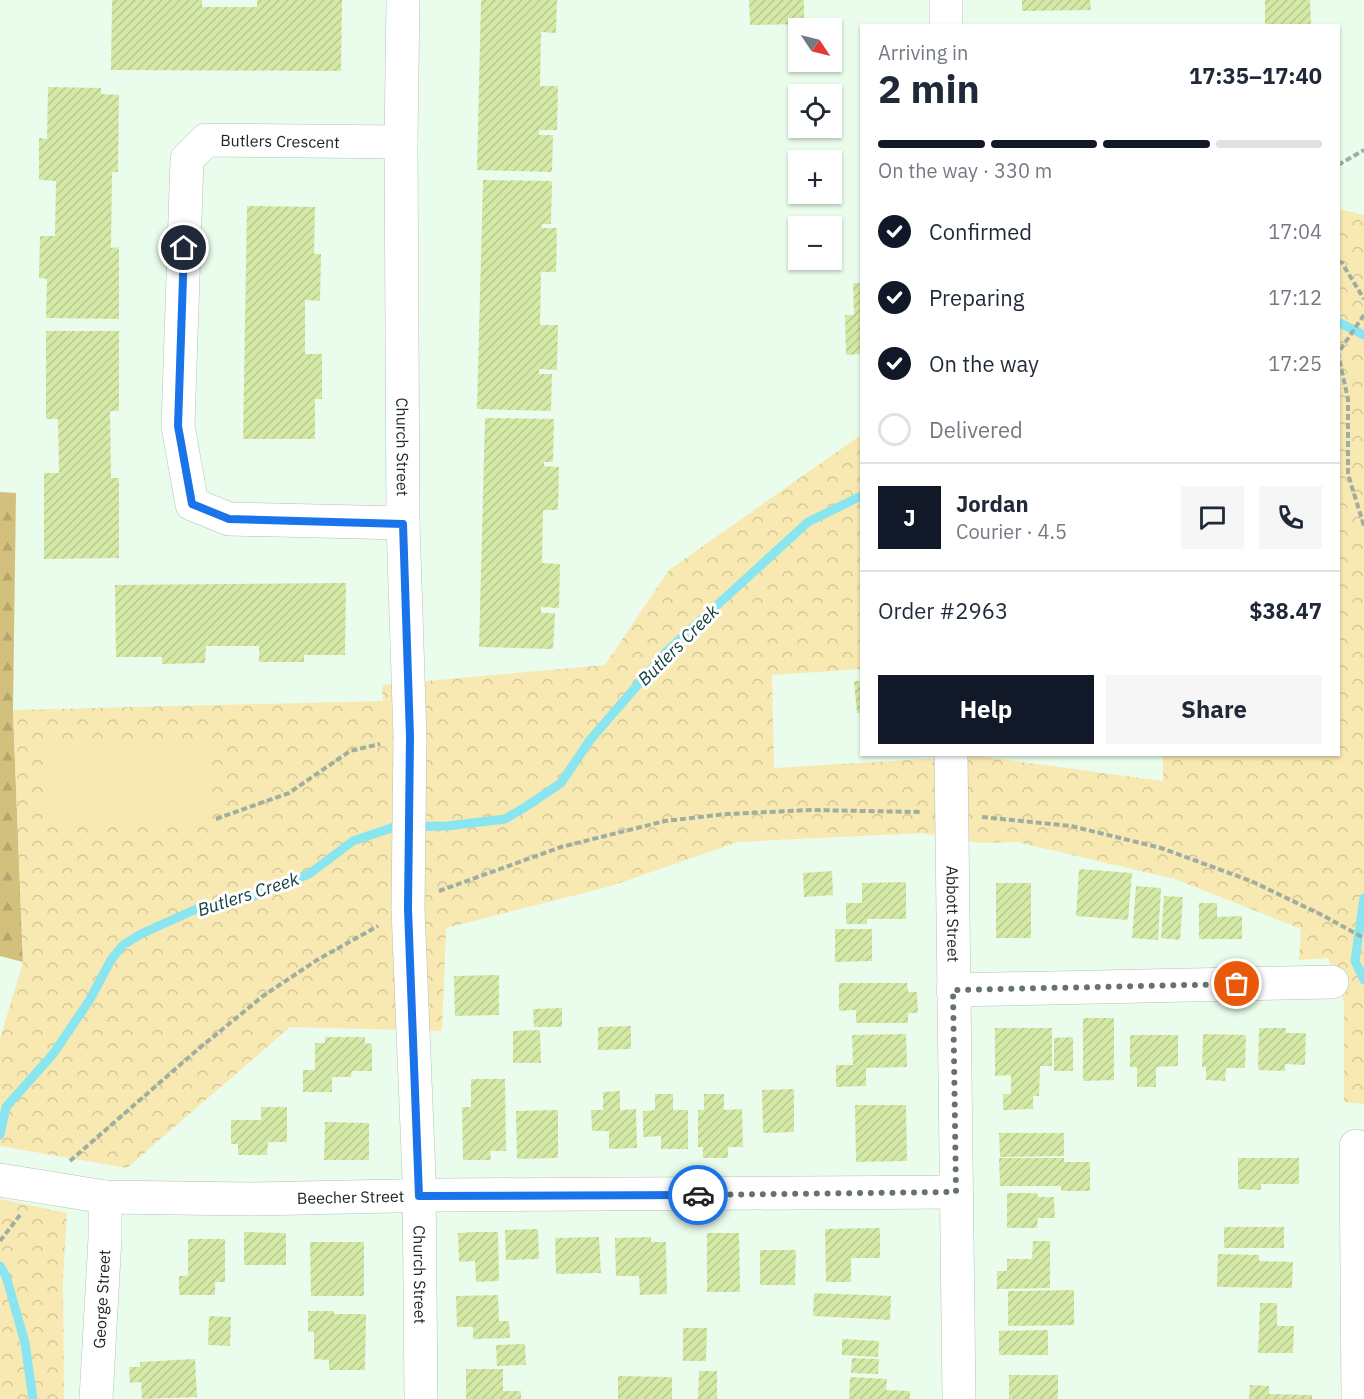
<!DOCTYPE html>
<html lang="en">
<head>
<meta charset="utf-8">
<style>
	:root { --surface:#fff; --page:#f6f6f7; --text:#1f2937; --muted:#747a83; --line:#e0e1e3; --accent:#111827 }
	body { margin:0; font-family:"IBM Plex Sans",sans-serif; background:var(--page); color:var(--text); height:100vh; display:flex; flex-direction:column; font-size:22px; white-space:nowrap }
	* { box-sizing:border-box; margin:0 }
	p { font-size:20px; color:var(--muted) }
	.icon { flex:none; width:33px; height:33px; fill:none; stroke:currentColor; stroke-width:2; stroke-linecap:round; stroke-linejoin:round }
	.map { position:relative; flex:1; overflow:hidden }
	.details { position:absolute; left:860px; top:24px; width:480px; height:732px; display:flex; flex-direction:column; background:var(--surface); border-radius:0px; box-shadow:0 2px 4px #0004 }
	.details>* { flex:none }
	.needle { width:39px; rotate:125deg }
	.fabs { position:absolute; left:788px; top:18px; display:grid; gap:12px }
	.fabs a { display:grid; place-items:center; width:54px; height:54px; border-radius:0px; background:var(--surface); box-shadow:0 2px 4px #0004; font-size:30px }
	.pin { position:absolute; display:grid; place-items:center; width:51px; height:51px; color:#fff; margin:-26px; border:3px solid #fff; border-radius:50%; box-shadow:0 2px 6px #0007 }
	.courier { position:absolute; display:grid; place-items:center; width:60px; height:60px; margin:-30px; border:4px solid #1a73e8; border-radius:50%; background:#fff; color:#222; box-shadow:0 2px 8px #0007 }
	.head em { font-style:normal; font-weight:800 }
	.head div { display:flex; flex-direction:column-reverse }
	.head { display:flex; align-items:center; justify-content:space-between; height:102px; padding:0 18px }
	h1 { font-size:39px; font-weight:800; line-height:45px }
	.bar { display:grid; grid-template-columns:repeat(4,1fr); gap:9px 6px; align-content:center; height:72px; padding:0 18px }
	.bar i { height:8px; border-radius:4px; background:var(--line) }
	.bar .active { background:var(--accent) }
	.bar p { grid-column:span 4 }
	.line { display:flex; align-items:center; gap:15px; padding:0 18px; border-top:2px solid var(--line) }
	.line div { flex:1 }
	.round { display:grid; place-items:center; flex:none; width:63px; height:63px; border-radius:0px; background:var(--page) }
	ol { padding:0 18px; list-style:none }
	li { display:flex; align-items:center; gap:18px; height:66px }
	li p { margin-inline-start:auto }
	li .icon { padding:6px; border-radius:50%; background:var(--accent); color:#fff; stroke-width:4 }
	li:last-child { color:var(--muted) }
	li i { width:33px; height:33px; border:3px solid var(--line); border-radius:50% }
	.action { display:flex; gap:12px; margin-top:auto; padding:12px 18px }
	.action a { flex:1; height:69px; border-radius:0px; background:var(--accent); color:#fff; font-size:24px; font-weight:800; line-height:69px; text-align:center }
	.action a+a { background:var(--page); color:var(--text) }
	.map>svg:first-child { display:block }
</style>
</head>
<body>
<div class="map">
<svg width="1364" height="1399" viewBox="0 0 1364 1399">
	<defs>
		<pattern id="forest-firs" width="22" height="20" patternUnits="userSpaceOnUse" patternTransform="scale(1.5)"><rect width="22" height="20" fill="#d4c07d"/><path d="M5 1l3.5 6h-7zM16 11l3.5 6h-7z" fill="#b6a56c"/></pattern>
		<pattern id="park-crowns" width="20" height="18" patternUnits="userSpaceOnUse" patternTransform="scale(1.5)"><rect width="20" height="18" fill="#f8e8b1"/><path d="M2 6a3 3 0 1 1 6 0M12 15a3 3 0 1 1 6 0" fill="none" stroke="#d4c798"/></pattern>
		<pattern id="building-hatch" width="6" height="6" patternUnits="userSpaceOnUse" patternTransform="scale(1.5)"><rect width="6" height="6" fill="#d5e9a7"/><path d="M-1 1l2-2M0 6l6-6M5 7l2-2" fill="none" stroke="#b7c88f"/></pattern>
	</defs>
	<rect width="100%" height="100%" fill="#eafdec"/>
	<path fill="url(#forest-firs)" d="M0,492l16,1 -3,217 10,252 -23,-6z"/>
	<path fill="url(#park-crowns)" d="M1338,209l26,6v889l-20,-2v-101l-16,-43 -29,2 2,-31 -126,-50 -158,-37 -37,1 -57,-10 -185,9 -127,44 -165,42 -4,103 -152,-4 -163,141 -127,-22v-107l23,-77 -10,-252 370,-9 -1,-16 223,-20 64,-95 192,-135v234l-89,6 2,93 203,-12 186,25v-26l175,-1z
		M0,1199l67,14 -4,66 1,120h-64z"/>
	<path fill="#f8e8b1" d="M209,743l1,82 -163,2 -1,-82z"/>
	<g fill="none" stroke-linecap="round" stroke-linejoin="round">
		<path stroke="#89e6f0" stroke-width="9" d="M1338,322l26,13
			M1364,898l-9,63 9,19
			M0,1135l6,-28 47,-53 36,-53 22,-41 12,-15 18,-11 53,-24 57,-13 58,-23 44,-33 41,-14 53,-1 58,-7 22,-13 34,-23 29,-43 77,-89 141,-129 53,-26
			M0,1266l6,10 19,67 8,56"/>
	</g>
	<path fill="url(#building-hatch)" d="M112,0h90v7h55v-7h85l-1,71 -230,-1z
		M481,0h76l-1,33 -15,-1 -1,54h18l-1,44h-18v5h14l-1,37 -75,-2z
		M749,0h55v24l-54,1z
		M1022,0h68l1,10 -69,1z
		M1265,0h45l1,26h-46z
		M48,87l53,1v6l18,1 -1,77h-6l-1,76 8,-1v72l-73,-1 1,-39 -8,-1 1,-42h15l1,-55 -17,-1v-42l8,1z
		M483,180l69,1 -1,43h-9v4h15l-1,44h-15l-1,53h18l-1,45 -18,-1v5h13l-1,37 -74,-2z
		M247,206l68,1 -1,47h7l-1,47 -15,-1v54h17v45h-7v40h-72z
		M853,283h8v71l-15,1 -1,-40h9z
		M46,331h73v80h-9l1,67h8v80l-75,1v-86h15l-1,-54h-12z
		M485,418l69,1 -1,43h-9v4l15,1 -1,43h-15l-1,53 18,1 -1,44 -18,-1v6h14l-2,36 -74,-2z
		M346,583l-1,72h-41v7h-45v-16h-53l-1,17 -43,1v-7h-46l-1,-72z
		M854,681h7v32h-4z
		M1079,869l53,4 -4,47 -52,-4z
		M832,871l1,24 -29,2 -1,-24z
		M906,882v37h-39v5h-21v-21h16v-20z
		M996,883h35v55h-35z
		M1136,886l25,2 -3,52 -26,-2z
		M1164,896l19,1 -3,43 -19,-2z
		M1199,903h18v14l25,-1v23h-43z
		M835,929h37v32l-37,1z
		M499,975v40l-44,1 -1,-40z
		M839,983h68l1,9h9l1,21h-10v10h-52v-13l-17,1z
		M562,1008v19h-28l-1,-18z
		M1083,1018h31v62l-31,1z
		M631,1026v23l-33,1v-23z
		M995,1028h57v38h-12l-1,30h-6v13l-30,1v-16h8v-19l-16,1z
		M1259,1028h27v5h20l-1,32 -20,-1v7l-27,-1z
		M540,1030l1,33h-28v-32z
		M906,1034l1,33 -41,1v18l-30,1v-22h17l-1,-30z
		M1203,1034l43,1 -1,33h-19l-1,13 -19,-1v-13h-4z
		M1130,1035h48v31l-22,1v20h-19v-20h-7z
		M325,1037h40v6l7,1v27h-20l-1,6h-19v15h-29v-22h12v-27h10z
		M1073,1037v34h-19v-33z
		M471,1079h34l1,72h-16l1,9h-28l-1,-53h9z
		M794,1089v43l-31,1 -1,-43z
		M620,1091v19l16,-1 1,39 -28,1v-18h-17l-1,-21h12v-18z
		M655,1094h18v16h15v39h-27v-13l-18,1v-26l12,-1z
		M704,1094h20v16l18,-1 1,38h-15v11h-25v-11h-5v-37h6z
		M855,1105h51l1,56 -51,1z
		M261,1107h26v35h-19l-1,13h-29v-11h-7v-24h30z
		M558,1110v48l-41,1 -1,-48z
		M325,1122l44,1v37h-45z
		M999,1133h65v23l-64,1z
		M999,1158h65v4h26v29h-29v-5h-61z
		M1238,1158h61v26h-38v6l-23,-1z
		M1007,1193h30l1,4h16l1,21h-17l-1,10h-30z
		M1224,1227h60v21h-60z
		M880,1228v30h-29v24h-25l-1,-53z
		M538,1229l1,30 -33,1 -1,-30z
		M244,1232l42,1v32h-42z
		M475,1232h23l1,49 -23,1 -1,-21 -16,1 -1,-29z
		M707,1233h32l1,59h-33z
		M599,1237l2,36 -45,1 -1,-36z
		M651,1237v5h15l1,52 -27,1 -1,-19h-23l-1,-38z
		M188,1239h37v43h-10v13h-36v-19h9z
		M1033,1241h17v47l-53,1v-18h10v-12h25z
		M310,1242h54v54h-53z
		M760,1250h36l-1,35h-35z
		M1218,1254l41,1v6l34,1 -1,26 -75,-1z
		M1074,1290v35l-66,1v-35z
		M814,1293l77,3 -1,24 -77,-4z
		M498,1295l1,26h10l1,17 -37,1v-12h-16l-1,-31z
		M1260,1303h17v23h17l-1,27h-35z
		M308,1311h26v3h32l-1,56h-36v-10l-15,-1v-27h-6z
		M209,1316l22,1 -1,29 -22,-1z
		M683,1328h24l-1,33h-23z
		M1048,1330v25h-49v-24z
		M842,1339l37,2 -1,16 -36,-2z
		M525,1344l1,21 -29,1 -1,-21z
		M852,1358l27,1 -1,15 -27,-1z
		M195,1359l2,38 -55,2 -1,-17 -11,1 -1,-16h11v-5z
		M466,1369h37v22h18v8h-55z
		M699,1371h18v28h-19z
		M1009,1375h49v24h-49z
		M618,1376l54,1v22h-54z
		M850,1377l37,2 -1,11 24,1v8h-61z
		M1250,1385l19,1v8l43,1v4h-63z"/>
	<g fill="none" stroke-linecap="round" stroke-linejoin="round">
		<defs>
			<g id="minor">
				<path id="s1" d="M403,0l-2,142 2,381 7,214 -2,172 11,268 2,222"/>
				<path d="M946,26v-26"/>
				<path d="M401,142l-195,-2 -19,19 -9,267 14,78 37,15 174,4"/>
				<path id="s2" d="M951,754l8,645"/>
				<path d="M953,990l379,-8"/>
				<path d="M1356,1146l2,253"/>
				<path id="s3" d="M0,1180l105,17 145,2 194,-4 512,-3"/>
				<path id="s4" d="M96,1399l9,-161v-41"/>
			</g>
		</defs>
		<use href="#minor" stroke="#b2c4b4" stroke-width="34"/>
		<path stroke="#9faea1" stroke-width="4" stroke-dasharray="6 3" stroke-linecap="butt" d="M1338,165l26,-15
			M1338,261l4,2 22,36
			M1364,315l-26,38 10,46v75l16,52
			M982,817l89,9 90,22 90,33 71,34 42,23
			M216,819l73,-26 61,-42 30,-7
			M439,891l122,-44 104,-26 62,-7 83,-4 111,2
			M70,1161l126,-110 67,-55 54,-36 61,-34
			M0,1241l20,-26"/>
		<use href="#minor" stroke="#fff" stroke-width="33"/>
	</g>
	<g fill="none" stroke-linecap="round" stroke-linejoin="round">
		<path stroke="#677369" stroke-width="6" stroke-dasharray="0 10.8" d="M698,1195l258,-3 -3,-202 284,-6"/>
		<path stroke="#1a73e8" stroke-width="8" d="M184,248l-6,178 14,78 37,15 174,5 7,213 -2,172 11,287 279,-1"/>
	</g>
	<g text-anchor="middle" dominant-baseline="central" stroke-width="6" stroke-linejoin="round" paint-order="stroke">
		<g font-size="16" fill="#212822" stroke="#fff">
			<text transform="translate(280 141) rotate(1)">Butlers Crescent</text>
			<text stroke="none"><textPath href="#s1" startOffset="447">Church Street</textPath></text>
			<text stroke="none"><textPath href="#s2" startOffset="160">Abbott Street</textPath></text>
			<text stroke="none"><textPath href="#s3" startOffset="352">Beecher Street</textPath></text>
			<text stroke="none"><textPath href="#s1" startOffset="1275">Church Street</textPath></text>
			<text stroke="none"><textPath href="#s4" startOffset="100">George Street</textPath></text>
		</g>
		<g font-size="18" font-style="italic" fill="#144044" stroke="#fff">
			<text transform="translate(678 645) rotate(-45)">Butlers Creek</text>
			<text transform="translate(248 894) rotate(-18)">Butlers Creek</text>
		</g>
	</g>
</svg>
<div class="fabs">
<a><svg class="needle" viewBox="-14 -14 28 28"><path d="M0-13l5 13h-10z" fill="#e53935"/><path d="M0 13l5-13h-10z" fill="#747a83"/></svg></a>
<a><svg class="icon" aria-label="locate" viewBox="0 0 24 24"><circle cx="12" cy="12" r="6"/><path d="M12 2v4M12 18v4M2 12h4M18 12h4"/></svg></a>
<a>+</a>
<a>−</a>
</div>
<div class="pin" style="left:1237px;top:984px;background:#ea580c"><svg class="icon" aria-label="bag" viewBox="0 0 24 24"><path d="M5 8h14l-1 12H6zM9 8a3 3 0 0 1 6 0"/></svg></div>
<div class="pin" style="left:184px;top:248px;background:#1f2937"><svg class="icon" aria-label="home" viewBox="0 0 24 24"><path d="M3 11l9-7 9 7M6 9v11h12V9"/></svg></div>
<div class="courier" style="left:698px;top:1195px"><svg class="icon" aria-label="car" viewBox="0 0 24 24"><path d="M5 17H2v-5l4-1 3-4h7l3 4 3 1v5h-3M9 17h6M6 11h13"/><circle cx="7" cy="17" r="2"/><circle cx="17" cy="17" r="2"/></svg></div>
<section class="details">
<div class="head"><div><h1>2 min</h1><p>Arriving in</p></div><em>17:35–17:40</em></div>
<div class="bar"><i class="active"></i><i class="active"></i><i class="active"></i><i></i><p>On the way · 330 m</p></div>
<ol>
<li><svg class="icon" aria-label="check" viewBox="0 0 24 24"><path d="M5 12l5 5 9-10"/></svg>Confirmed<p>17:04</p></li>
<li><svg class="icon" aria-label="check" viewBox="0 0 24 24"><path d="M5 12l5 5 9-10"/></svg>Preparing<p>17:12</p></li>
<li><svg class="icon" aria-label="check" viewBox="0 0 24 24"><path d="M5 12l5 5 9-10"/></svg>On the way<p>17:25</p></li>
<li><i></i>Delivered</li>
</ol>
<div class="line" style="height:108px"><b class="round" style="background:var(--accent);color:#fff">J</b><div><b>Jordan</b><p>Courier · 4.5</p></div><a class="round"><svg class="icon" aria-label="chat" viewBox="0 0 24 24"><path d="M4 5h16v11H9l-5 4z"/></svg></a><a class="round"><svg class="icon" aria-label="phone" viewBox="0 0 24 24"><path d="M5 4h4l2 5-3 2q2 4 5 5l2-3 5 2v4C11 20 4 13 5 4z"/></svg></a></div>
<div class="line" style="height:78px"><div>Order #2963</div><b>$38.47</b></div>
<div class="action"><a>Help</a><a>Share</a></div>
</section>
</div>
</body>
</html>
